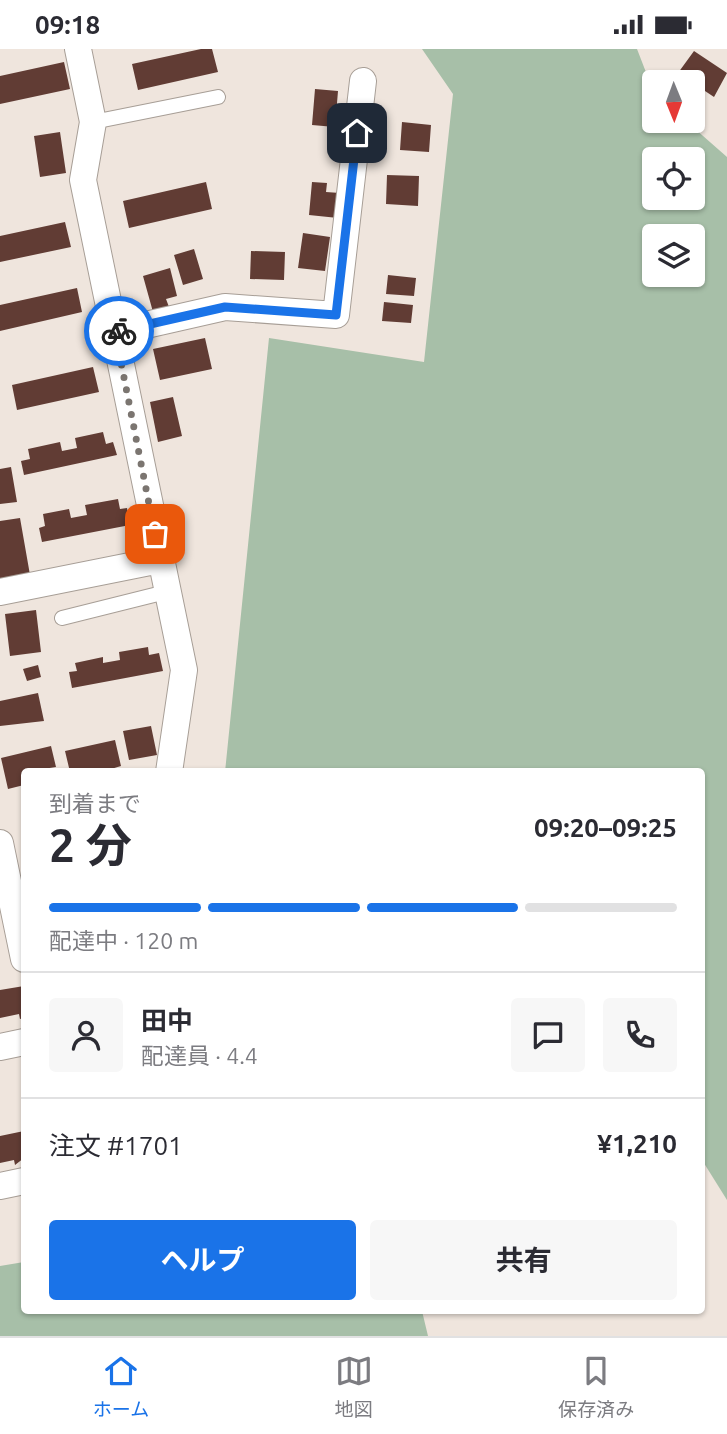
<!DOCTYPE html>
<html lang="ja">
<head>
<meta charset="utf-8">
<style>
	:root { --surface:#fff; --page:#f7f7f7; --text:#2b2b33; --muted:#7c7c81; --line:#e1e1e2; --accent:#1a73e8 }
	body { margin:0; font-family:Ubuntu,"Noto Sans JP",sans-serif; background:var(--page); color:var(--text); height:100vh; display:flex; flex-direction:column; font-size:26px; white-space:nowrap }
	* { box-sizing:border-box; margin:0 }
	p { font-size:23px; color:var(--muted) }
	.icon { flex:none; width:38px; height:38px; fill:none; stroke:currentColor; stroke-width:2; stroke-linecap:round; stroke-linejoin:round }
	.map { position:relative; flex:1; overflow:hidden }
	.sheet { position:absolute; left:21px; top:719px; width:684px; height:546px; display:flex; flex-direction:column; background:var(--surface); border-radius:7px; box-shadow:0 2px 5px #0004 }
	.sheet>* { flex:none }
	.needle { width:46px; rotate:179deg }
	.controls { position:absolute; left:642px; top:21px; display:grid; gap:14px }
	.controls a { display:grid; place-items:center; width:63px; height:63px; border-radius:7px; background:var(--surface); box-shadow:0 2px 5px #0004; font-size:35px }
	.pin { position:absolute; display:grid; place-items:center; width:60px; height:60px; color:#fff; margin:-30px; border-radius:14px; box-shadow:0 4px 10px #0006 }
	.courier { position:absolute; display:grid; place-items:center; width:70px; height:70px; margin:-35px; border:5px solid #1a73e8; border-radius:50%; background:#fff; color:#222; box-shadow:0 2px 9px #0007 }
	.headline em { font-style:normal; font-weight:700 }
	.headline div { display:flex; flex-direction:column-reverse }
	.headline { display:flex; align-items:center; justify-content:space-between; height:119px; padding:0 28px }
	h1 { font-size:46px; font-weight:700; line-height:52px }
	.bar { display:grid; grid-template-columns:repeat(4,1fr); gap:10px 7px; align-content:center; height:84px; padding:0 28px }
	.bar i { height:9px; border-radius:5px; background:var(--line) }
	.bar .on { background:var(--accent) }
	.bar p { grid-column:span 4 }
	.line { display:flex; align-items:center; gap:18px; padding:0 28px; border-top:2px solid var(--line) }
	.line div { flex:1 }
	.round { display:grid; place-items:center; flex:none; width:74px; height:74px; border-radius:7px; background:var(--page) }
	.cta { display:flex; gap:14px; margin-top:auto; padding:14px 28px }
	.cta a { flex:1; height:80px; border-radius:7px; background:var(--accent); color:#fff; font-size:28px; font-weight:700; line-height:80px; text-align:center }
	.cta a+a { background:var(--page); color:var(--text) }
	.status { display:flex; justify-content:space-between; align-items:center; height:49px; padding:0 35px; background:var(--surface); direction:ltr }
	.status svg { height:19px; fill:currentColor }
	.tabs { display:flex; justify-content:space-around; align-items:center; height:98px; border-top:2px solid var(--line); background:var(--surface); font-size:19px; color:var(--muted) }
	.tabs a { display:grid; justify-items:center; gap:4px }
	.tabs .on { color:var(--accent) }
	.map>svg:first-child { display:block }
</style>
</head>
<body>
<div class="status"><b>09:18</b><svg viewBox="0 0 49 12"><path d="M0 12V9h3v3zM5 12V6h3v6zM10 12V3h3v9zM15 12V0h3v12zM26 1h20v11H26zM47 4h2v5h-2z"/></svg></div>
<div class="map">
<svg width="727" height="1287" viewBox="0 0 727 1287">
	<rect width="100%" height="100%" fill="#efe5dd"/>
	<path fill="#a7bfa8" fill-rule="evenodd" d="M422,0h215l17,44v28h32l41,36v1043l-25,-40v-388h-477l44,-434 155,24 29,-268zM654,110h39v39h-39zM654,187h39v39h-39z
		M24,1213v49h398l6,25h-428v-70z"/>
	<path fill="#613c34" d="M201,0h11l6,23 -80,18 -6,-26z
		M694,2l33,22 -13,24 -36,-24z
		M64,13l6,27 -70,15v-28z
		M315,40l23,2 -3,36 -23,-2z
		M402,73l29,3 -2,27 -29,-2z
		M60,83l6,41 -26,4 -6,-41z
		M387,126l32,1 -1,30 -32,-2z
		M206,133l6,27 -83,19 -6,-27z
		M312,133l15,1 -1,9 14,1 -2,25 -29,-3z
		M65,173l6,25 -71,15v-26z
		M303,184l27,4 -5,34 -27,-3z
		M194,200l9,30 -20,6 -9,-30z
		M251,202l34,1 -1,28 -34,-1z
		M170,219l7,28 -11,3 3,8 -16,5 -10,-36z
		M388,226l28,3 -2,18 -28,-2z
		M77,239l5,24 -82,19v-26z
		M384,253l29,3 -2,18 -29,-2z
		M205,289l7,31 -52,11 -7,-31z
		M93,318l6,25 -82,18 -5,-25z
		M173,348l9,39 -24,6 -8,-40z
		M103,383l3,12 7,-2 4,13 -93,20 -3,-14 9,-2 -2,-10 32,-7 2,9 15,-3 -2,-10z
		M11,418l6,35 -17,2v-35z
		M118,450l2,10 7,-1 3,17 -88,17 -3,-14 6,-2 -2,-12 26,-5 2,9 16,-3 -2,-10z
		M20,469l10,57 -30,5v-59z
		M36,561l5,42 -31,4 -5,-42z
		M148,598l1,8 10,-2 4,18 -91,17 -3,-16 8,-1 -2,-8 28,-6v6l17,-3 -1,-8z
		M38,616l3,12 -14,4 -4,-12z
		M38,644l6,28 -44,5v-25z
		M151,677l6,29 -28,5 -6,-29z
		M115,691l6,26 -20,6h-31l-5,-21z
		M51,697l5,21 -32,5v13l-16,4 -7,-31z
		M24,937v32l-4,1 -1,-5 -19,4v-28z
		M24,1082v27l-9,7 -1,-5 -14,3v-27z"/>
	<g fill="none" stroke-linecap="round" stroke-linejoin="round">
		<defs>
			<path id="lane" d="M93,73l125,-25
				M62,569l104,-26"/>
			<path id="street" d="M78,0l15,73 -10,58 101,490 -15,102
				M115,283l110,-25 111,8 27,-234
				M0,543l160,-32
				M0,794l24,116
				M0,998l24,-5
				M0,1137l24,-5"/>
		</defs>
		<use href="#lane" stroke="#a79e96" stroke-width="16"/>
		<use href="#street" stroke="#a79e96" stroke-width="28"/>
		<use href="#lane" stroke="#fff" stroke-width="14"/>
		<use href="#street" stroke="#fff" stroke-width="26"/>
	</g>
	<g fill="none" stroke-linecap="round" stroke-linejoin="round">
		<path stroke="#7b7570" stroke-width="7" stroke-dasharray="0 12.6" d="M119,282l-4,1 40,202"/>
		<path stroke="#1a73e8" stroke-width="9" d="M119,282l106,-24 111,8 21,-182"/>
	</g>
</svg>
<div class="controls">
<a><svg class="needle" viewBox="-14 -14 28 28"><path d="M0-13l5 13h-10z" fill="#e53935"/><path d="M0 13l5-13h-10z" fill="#7c7c81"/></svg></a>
<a><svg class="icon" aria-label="locate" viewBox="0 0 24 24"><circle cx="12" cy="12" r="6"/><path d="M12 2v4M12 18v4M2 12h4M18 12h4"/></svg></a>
<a><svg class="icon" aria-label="layers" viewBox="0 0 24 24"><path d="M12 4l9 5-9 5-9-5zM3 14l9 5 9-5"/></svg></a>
</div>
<div class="pin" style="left:155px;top:485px;background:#ea580c"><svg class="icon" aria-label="bag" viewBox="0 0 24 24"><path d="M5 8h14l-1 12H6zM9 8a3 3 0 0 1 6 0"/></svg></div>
<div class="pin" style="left:357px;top:84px;background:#1f2937"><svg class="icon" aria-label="home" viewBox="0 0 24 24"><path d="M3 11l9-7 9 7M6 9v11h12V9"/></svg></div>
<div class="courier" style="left:119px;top:282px"><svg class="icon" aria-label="bike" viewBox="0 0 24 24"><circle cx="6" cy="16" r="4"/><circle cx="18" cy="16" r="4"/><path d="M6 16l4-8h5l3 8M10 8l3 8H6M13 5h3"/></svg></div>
<section class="sheet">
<div class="headline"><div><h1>2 分</h1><p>到着まで</p></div><em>09:20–09:25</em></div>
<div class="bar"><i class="on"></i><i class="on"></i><i class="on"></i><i></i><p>配達中 · 120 m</p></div>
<div class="line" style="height:126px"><a class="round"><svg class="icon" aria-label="person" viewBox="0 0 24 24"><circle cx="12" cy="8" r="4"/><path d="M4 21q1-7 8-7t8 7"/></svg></a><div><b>田中</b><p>配達員 · 4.4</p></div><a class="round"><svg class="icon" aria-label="chat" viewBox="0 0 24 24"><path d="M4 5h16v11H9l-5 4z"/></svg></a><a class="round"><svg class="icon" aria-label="phone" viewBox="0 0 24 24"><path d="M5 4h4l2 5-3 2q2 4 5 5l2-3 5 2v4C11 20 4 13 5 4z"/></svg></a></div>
<div class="line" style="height:91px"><div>注文 #1701</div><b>¥1,210</b></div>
<div class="cta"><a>ヘルプ</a><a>共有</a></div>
</section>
</div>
<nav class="tabs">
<a class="on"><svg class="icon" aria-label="home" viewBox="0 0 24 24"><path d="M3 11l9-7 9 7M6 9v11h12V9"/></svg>ホーム</a>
<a><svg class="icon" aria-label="map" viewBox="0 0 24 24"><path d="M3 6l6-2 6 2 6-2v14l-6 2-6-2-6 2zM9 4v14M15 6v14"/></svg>地図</a>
<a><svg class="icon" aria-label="saved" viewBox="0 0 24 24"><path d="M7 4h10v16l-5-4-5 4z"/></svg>保存済み</a>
</nav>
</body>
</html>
